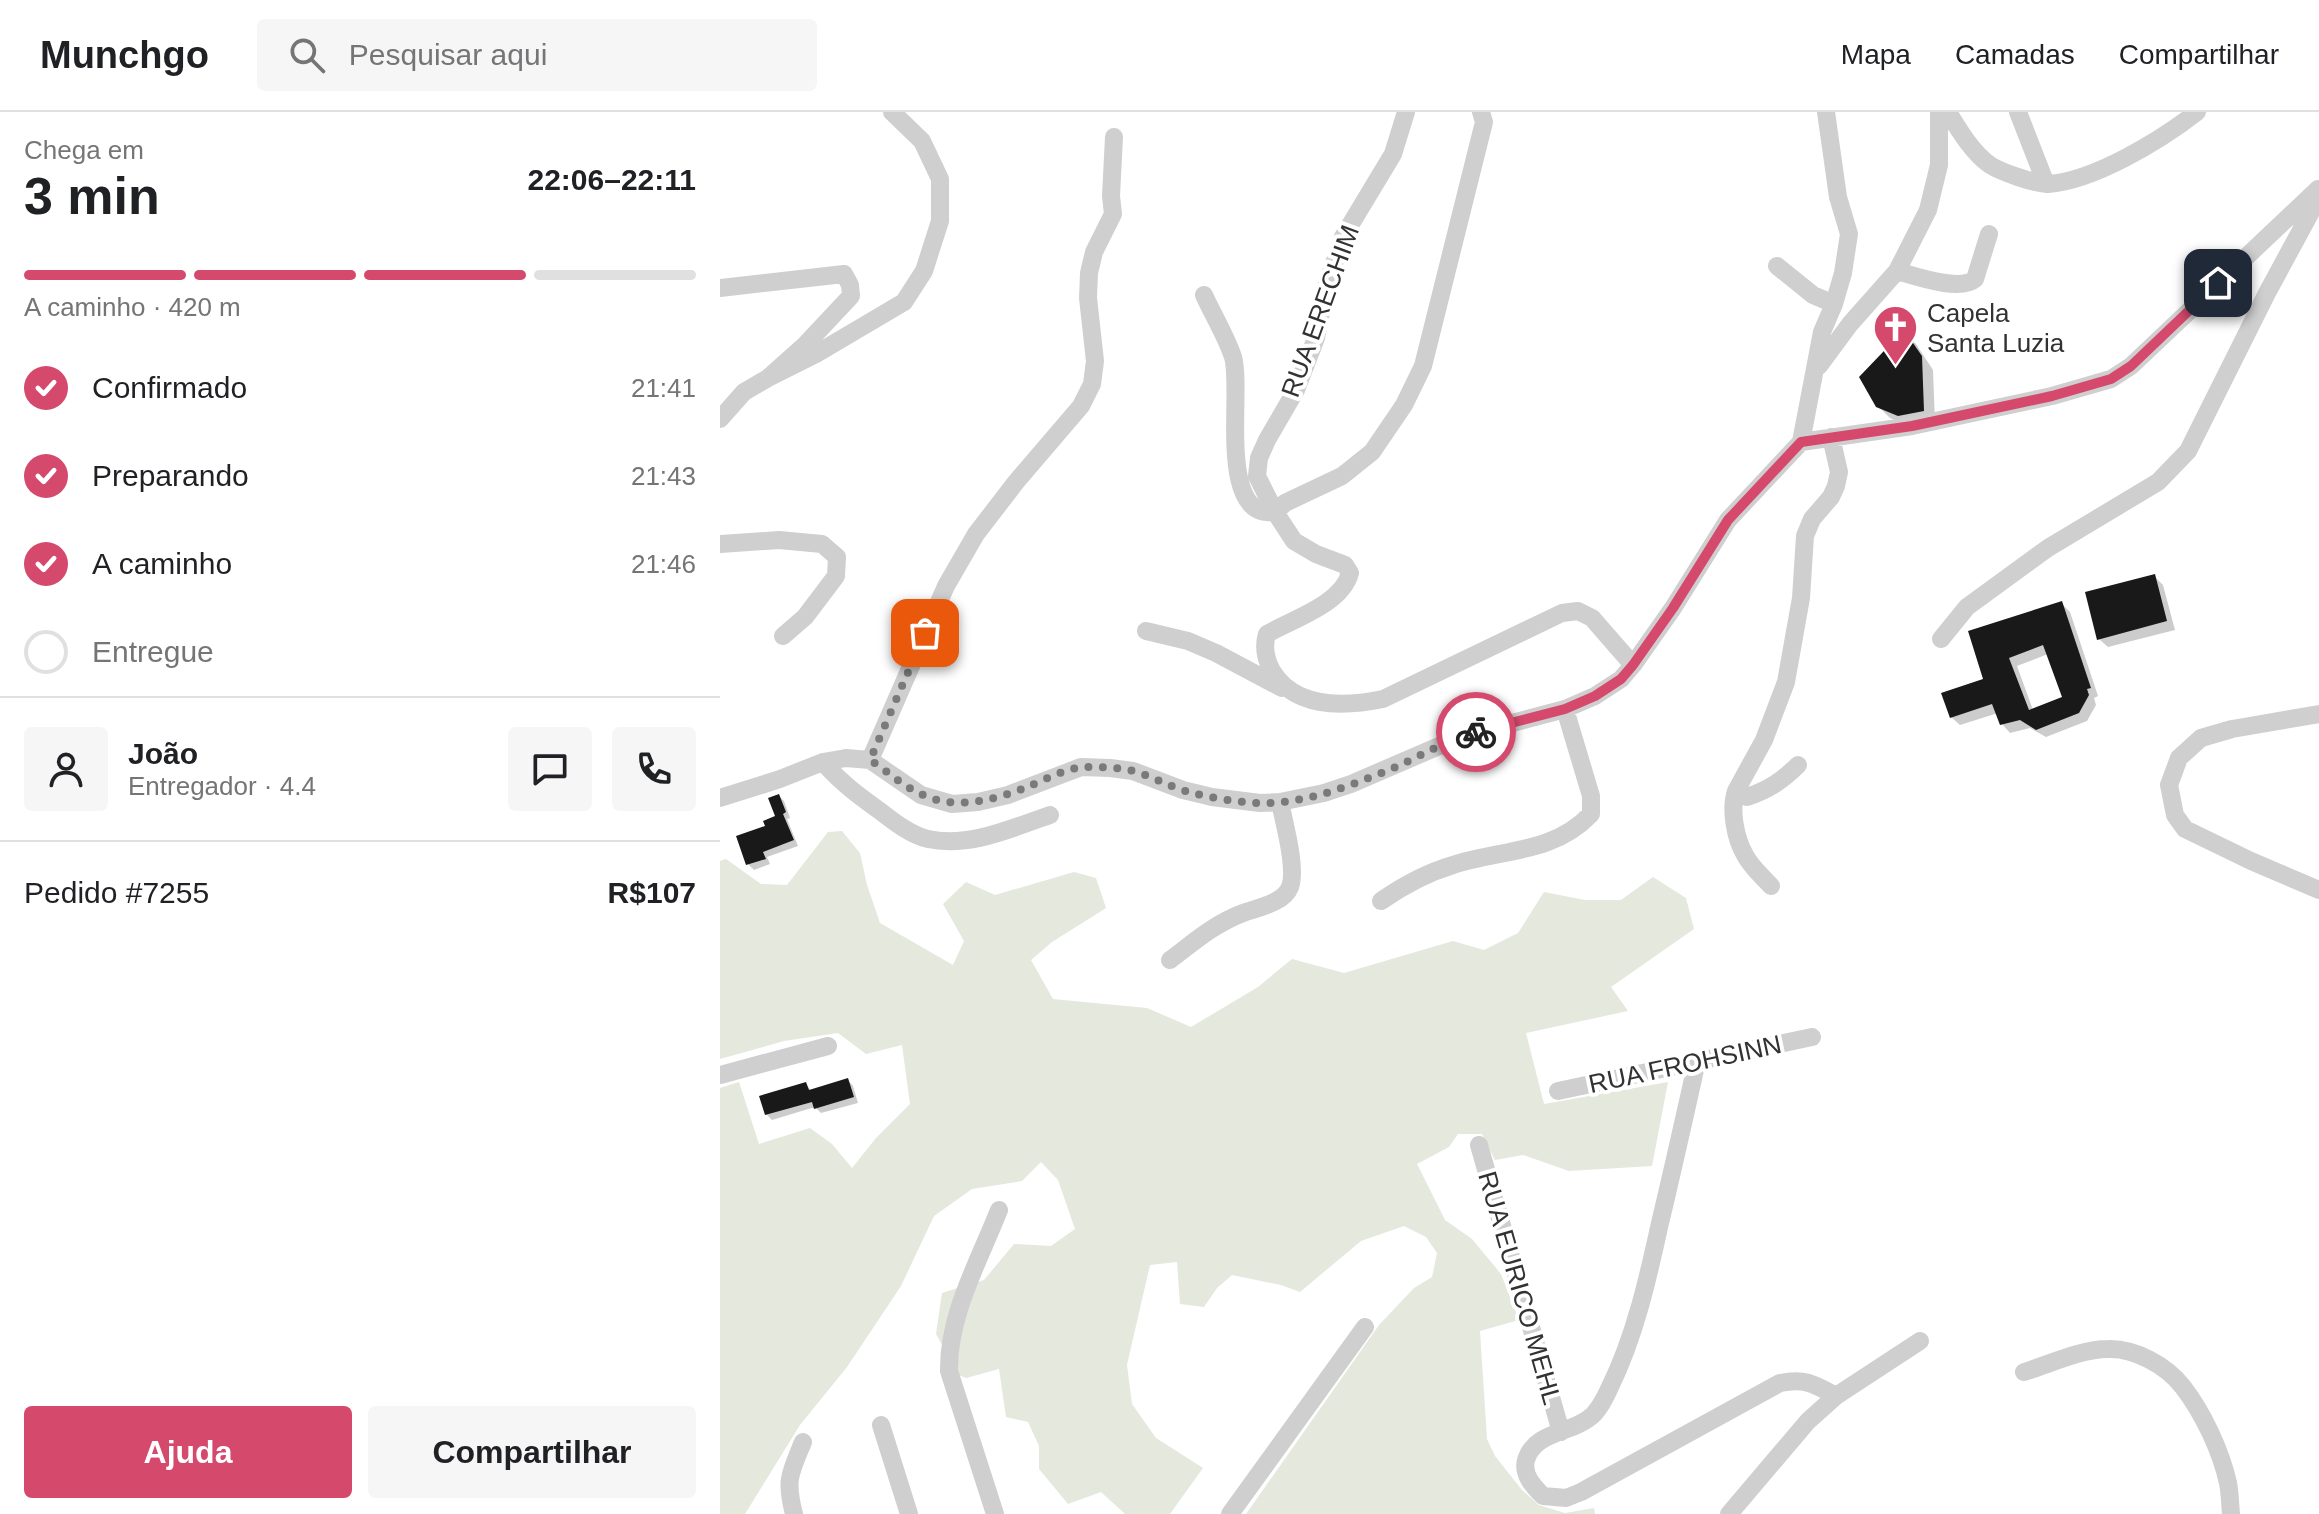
<!DOCTYPE html>
<html lang="pt">
<head>
<meta charset="utf-8">
<style>
	:root { --surface:#fff; --page:#f6f6f6; --text:#202124; --muted:#757577; --line:#e0e0e0; --accent:#d5496d }
	body { margin:0; font-family:Helvetica,sans-serif; background:var(--page); color:var(--text); height:100vh; display:flex; flex-direction:column; font-size:30px; white-space:nowrap }
	* { box-sizing:border-box; margin:0 }
	p { font-size:26px; color:var(--muted) }
	.icon { flex:none; width:44px; height:44px; fill:none; stroke:currentColor; stroke-width:2; stroke-linecap:round; stroke-linejoin:round }
	.map { position:relative; flex:1; overflow:hidden }
	.details { display:flex; flex-direction:column; background:var(--surface); width:720px }
	.details>* { flex:none }
	.pin { position:absolute; display:grid; place-items:center; width:68px; height:68px; color:#fff; margin:-34px; border-radius:16px; box-shadow:0 4px 12px #0006 }
	.courier { position:absolute; display:grid; place-items:center; width:80px; height:80px; margin:-40px; border:6px solid #d5496d; border-radius:50%; background:#fff; color:#222; box-shadow:0 2px 10px #0007 }
	.head em { font-style:normal; font-weight:600 }
	.head div { display:flex; flex-direction:column-reverse }
	.head { display:flex; align-items:center; justify-content:space-between; height:136px; padding:0 24px }
	h1 { font-size:52px; font-weight:600; line-height:60px }
	.bar { display:grid; grid-template-columns:repeat(4,1fr); gap:12px 8px; align-content:center; height:96px; padding:0 24px }
	.bar i { height:10px; border-radius:6px; background:var(--line) }
	.bar .selected { background:var(--accent) }
	.bar p { grid-column:span 4 }
	.line { display:flex; align-items:center; gap:20px; padding:0 24px; border-top:2px solid var(--line) }
	.line div { flex:1 }
	.round { display:grid; place-items:center; flex:none; width:84px; height:84px; border-radius:8px; background:var(--page) }
	ol { padding:0 24px; list-style:none }
	li { display:flex; align-items:center; gap:24px; height:88px }
	li p { margin-inline-start:auto }
	li .icon { padding:8px; border-radius:50%; background:var(--accent); color:#fff; stroke-width:4 }
	li:last-child { color:var(--muted) }
	li i { width:44px; height:44px; border:4px solid var(--line); border-radius:50% }
	.primary-button { display:flex; gap:16px; margin-top:auto; padding:16px 24px }
	.primary-button a { flex:1; height:92px; border-radius:8px; background:var(--accent); color:#fff; font-size:32px; font-weight:600; line-height:92px; text-align:center }
	.primary-button a+a { background:var(--page); color:var(--text) }
	header { display:flex; align-items:center; gap:48px; box-sizing:border-box; height:112px; padding:0 40px; background:var(--surface); border-bottom:2px solid var(--line) }
	header strong { font-size:38px }
	nav { display:flex; gap:44px; margin-inline-start:auto; font-size:28px }
	.search { width:560px; height:72px; background:var(--page); display:flex; align-items:center; gap:20px; box-sizing:border-box; padding:0 28px; border-radius:8px; color:var(--muted); font-size:30px }
	main { display:flex; flex:1; min-height:0 }
	.map>svg:first-child { display:block }
</style>
</head>
<body>
<header>
<strong>Munchgo</strong>
<div class="search"><svg class="icon" aria-label="search" viewBox="0 0 24 24"><circle cx="10" cy="10" r="6"/><path d="M15 15l6 6"/></svg>Pesquisar aqui</div>
<nav><a>Mapa</a><a>Camadas</a><a>Compartilhar</a></nav>
</header>
<main>
<section class="details">
<div class="head"><div><h1>3 min</h1><p>Chega em</p></div><em>22:06–22:11</em></div>
<div class="bar"><i class="selected"></i><i class="selected"></i><i class="selected"></i><i></i><p>A caminho · 420 m</p></div>
<ol>
<li><svg class="icon" aria-label="check" viewBox="0 0 24 24"><path d="M5 12l5 5 9-10"/></svg>Confirmado<p>21:41</p></li>
<li><svg class="icon" aria-label="check" viewBox="0 0 24 24"><path d="M5 12l5 5 9-10"/></svg>Preparando<p>21:43</p></li>
<li><svg class="icon" aria-label="check" viewBox="0 0 24 24"><path d="M5 12l5 5 9-10"/></svg>A caminho<p>21:46</p></li>
<li><i></i>Entregue</li>
</ol>
<div class="line" style="height:144px"><a class="round"><svg class="icon" aria-label="person" viewBox="0 0 24 24"><circle cx="12" cy="8" r="4"/><path d="M4 21q1-7 8-7t8 7"/></svg></a><div><b>João</b><p>Entregador · 4.4</p></div><a class="round"><svg class="icon" aria-label="chat" viewBox="0 0 24 24"><path d="M4 5h16v11H9l-5 4z"/></svg></a><a class="round"><svg class="icon" aria-label="phone" viewBox="0 0 24 24"><path d="M5 4h4l2 5-3 2q2 4 5 5l2-3 5 2v4C11 20 4 13 5 4z"/></svg></a></div>
<div class="line" style="height:104px"><div>Pedido #7255</div><b>R$107</b></div>
<div class="primary-button"><a>Ajuda</a><a>Compartilhar</a></div>
</section>
<div class="map">
<svg width="1599" height="1402" viewBox="0 0 1599 1402">
	<rect width="100%" height="100%" fill="#fff"/>
	<path fill="#e4e8dd" d="M122,719l18,22 7,32 13,38 73,42 11,-24 -21,-37 23,-22 29,13 79,-23 22,6 10,30 -54,34 -21,18 22,39 94,9 44,19 67,-40 34,-28 52,14 109,-32 31,9 34,-17 26,-41 41,8h36l32,-23 33,21 8,31 -83,58 17,24 -102,22 18,71 124,-22 -16,84 -83,5 -46,-16 -28,5 -13,-26h-24l-9,13 -32,17 28,56 27,19 29,35 18,46 -39,11 7,108 8,17 27,34 17,15 26,8 29,-5 1,6h-349l133,-189 35,-37 18,-11 5,-24 -11,-16 -22,-11 -43,15 -61,51 -19,-7 -49,-10 -15,13 -13,19 -24,-3 -3,-42 -27,3 -23,100 5,39 24,34 47,30 -33,46h-45l-24,-22 -33,12 -29,-35v-23l-11,-24 -22,-5 -7,-48 -33,9 -7,-3 -23,-41 6,-41 42,-13 30,-36 37,2 24,-17 -17,-49 -17,-18 -19,19 -50,8 -38,27 -33,70 -54,81 -47,58 -55,89h-25v-426l19,-6 20,62 51,-16 22,16 20,24 24,-30 34,-34 -8,-59 -36,9 -28,-21 -54,8 -64,18v-198l6,-2 35,25 26,1 41,-53z"/>
	<path fill="#0003" fill-rule="evenodd" d="M1184,221l12,11 17,26 2,52 -24,5 -21,-9 -12,-12z
		M1434,464l9,9 12,45 -67,17 -9,-8z
		M1341,491l9,9 28,84 -4,2 2,7 -9,16 -41,16 -16,-9 -20,5 -8,-9 -4,-11 -38,12 -9,-8zM1328,542l17,44 -32,12 -16,-44z
		M59,684l5,5 6,17 -3,1 11,27 -31,11 3,7 -16,6 -6,-6 -9,-27 29,-10 10,-10z
		M128,968l5,6 5,17 -37,10 -6,-6 -43,13 -6,-6 40,-29 6,6z"/>
	<path fill="#191919" fill-rule="evenodd" d="M1184,218l18,26 2,55 -26,5 -22,-9 -17,-30z
		M1435,462l12,47 -70,19 -12,-48z
		M1342,489l29,87 -4,1 2,6 -10,18 -43,17 -16,-10 -20,5 -8,-21 -42,14 -9,-25 42,-14 -15,-48zM1323,533l19,52 -33,13 -20,-52z
		M59,682l7,18 -3,2 11,26 -31,12 3,7 -20,6 -10,-29 29,-10 -2,-5 12,-5 -7,-18z
		M128,966l6,19 -40,12 -2,-7 -47,13 -6,-19 47,-14 3,8z"/>
	<g fill="none" stroke-linecap="round" stroke-linejoin="round">
		<path stroke="#cfcfcf" stroke-width="18" d="M686,0l-13,42 -50,83 -17,50 -10,51 -20,52 -29,50 -8,18 -2,18 18,36 19,29 22,13 29,11 5,8c-8,31 -57,46 -83,61 -4,13 -2,24 5,37 23,38 72,36 111,28l179,-86 16,-2 14,7 41,47
			M1228,0c11,18 24,40 42,53 11,7 45,19 58,19 46,-3 113,-44 149,-72
			M1298,0l28,72
			M1057,154l36,29 21,9
			M1177,159c18,5 63,21 78,8l14,-45
			M0,176l124,-14 6,11 1,11 -46,49 -37,33 -24,14 -24,27
			M484,183c9,20 22,41 29,62 10,35 -17,162 42,155
			M1099,254l31,-42 47,-53 31,-61 11,-45v-53
			M48,266l48,-24 88,-52 20,-31 16,-50v-42l-18,-38 -30,-29
			M1081,330l111,-16 140,-30 59,-17 20,-13 187,-177
			M555,400l10,-9 57,-27 30,-24 32,-47 19,-39 61,-244 -3,-10
			M0,432l59,-4 43,4 15,13 -1,19 -31,41 -22,19
			M426,519l42,10 28,12 66,35
			M1221,527l26,-32 81,-59 110,-66 30,-31 79,-158 52,-96
			M1599,602l-87,15 -31,9 -22,20 -10,27 6,30 10,14 66,32 68,29
			M150,648l76,-174 30,-52 40,-52 65,-76 11,-22 3,-23 -7,-63 1,-25 5,-21 19,-38 -2,-18 3,-59
			M103,650c17,20 36,34 57,49 14,11 31,24 48,28 41,9 84,-11 122,-24
			M1078,653c-16,16 -30,25 -51,32l-11,-6 28,-51 22,-58 15,-84 4,-62 7,-17 19,-22 5,-11 3,-14 -8,-35
			M1016,679c-6,18 -1,47 9,64 6,12 17,21 26,31
			M0,686l60,-19 43,-17 23,-4 24,2 51,35 31,9 26,-2 30,-7 73,-28 29,1 23,3 50,19 29,7 48,6 20,-1 44,-9 27,-9 109,-47 105,-28 30,-13 26,-17 12,-14 40,-57 55,-88 73,-78 21,-110 12,-28 9,-31 6,-39 -11,-37 -12,-85
			M661,789c23,-16 45,-28 72,-36 49,-16 100,-11 138,-51v-18l-26,-87
			M450,848c24,-18 44,-36 73,-47 14,-5 41,-10 47,-26 7,-19 -6,-64 -10,-85
			M977,949c-12,54 -24,108 -37,162 -12,55 -25,113 -50,164 -4,9 -9,19 -16,27 -20,20 -59,16 -68,46 -4,15 8,27 17,36l23,2 15,-6 199,-109c25,-5 34,1 56,13
			M0,963l108,-29
			M838,979l254,-54
			M759,1033l82,287
			M1304,1260c26,-8 57,-23 84,-23 27,-1 59,17 75,38 20,26 38,64 45,96 2,10 2,21 3,31
			M161,1313l28,89
			M74,1402c-9,-35 -4,-40 9,-72
			M275,1402l-46,-143c-1,-56 30,-110 50,-161
			M510,1402l135,-187
			M1009,1402l79,-93 28,-25 84,-55"/>
	</g>
	<g fill="none" stroke-linecap="round" stroke-linejoin="round">
		<path stroke="#7a7a7a" stroke-width="8" stroke-dasharray="0 14.4" d="M205,521l-55,127c17,11 33,26 51,34 34,17 73,6 106,-7 18,-7 38,-19 58,-20 16,0 33,0 48,4 18,5 34,14 52,20 23,6 48,11 72,12 48,2 98,-19 141,-37 26,-12 50,-26 78,-34"/>
		<path stroke="#d5496d" stroke-width="10" d="M756,620l89,-23 30,-13 26,-17 12,-14 40,-57 55,-88 73,-78 111,-16 140,-30 59,-17 20,-13 87,-83"/>
	</g>
	<defs>
		<symbol id="church-pin" viewBox="-11 -11 22 30"><path d="M0 17L-7.5 6A9.5 9.5 0 1 1 7.5 6Z" fill="#d5496d" stroke="#fff"/><path d="M-1.2-6h2.4v3.5h3.3v2.4h-3.3V6h-2.4V-.1h-3.3v-2.4h3.3Z" fill="#fff"/></symbol>
	</defs>
	<g fill-rule="evenodd">
		<use href="#church-pin" x="1150" y="190" width="51" height="69"/>
	</g>
	<g text-anchor="middle" dominant-baseline="central" stroke-width="8" stroke-linejoin="round" paint-order="stroke">
		<g font-size="26" fill="#323232" stroke="#fff">
			<text transform="translate(600 199) rotate(-70)">RUA ERECHIM</text>
			<text transform="translate(965 952) rotate(-12)">RUA FROHSINN</text>
			<text transform="translate(800 1176) rotate(74)">RUA EURICO MEHL</text>
		</g>
		<g font-size="26" fill="#323232" stroke="#fff" text-anchor="start">
			<text x="1207" y="201">Capela<tspan x="1207" dy="30">Santa Luzia</tspan></text>
		</g>
	</g>
</svg>
<div class="pin" style="left:205px;top:521px;background:#ea580c"><svg class="icon" aria-label="bag" viewBox="0 0 24 24"><path d="M5 8h14l-1 12H6zM9 8a3 3 0 0 1 6 0"/></svg></div>
<div class="pin" style="left:1498px;top:171px;background:#1f2937"><svg class="icon" aria-label="home" viewBox="0 0 24 24"><path d="M3 11l9-7 9 7M6 9v11h12V9"/></svg></div>
<div class="courier" style="left:756px;top:620px"><svg class="icon" aria-label="bike" viewBox="0 0 24 24"><circle cx="6" cy="16" r="4"/><circle cx="18" cy="16" r="4"/><path d="M6 16l4-8h5l3 8M10 8l3 8H6M13 5h3"/></svg></div>
</div>
</main>
</body>
</html>
